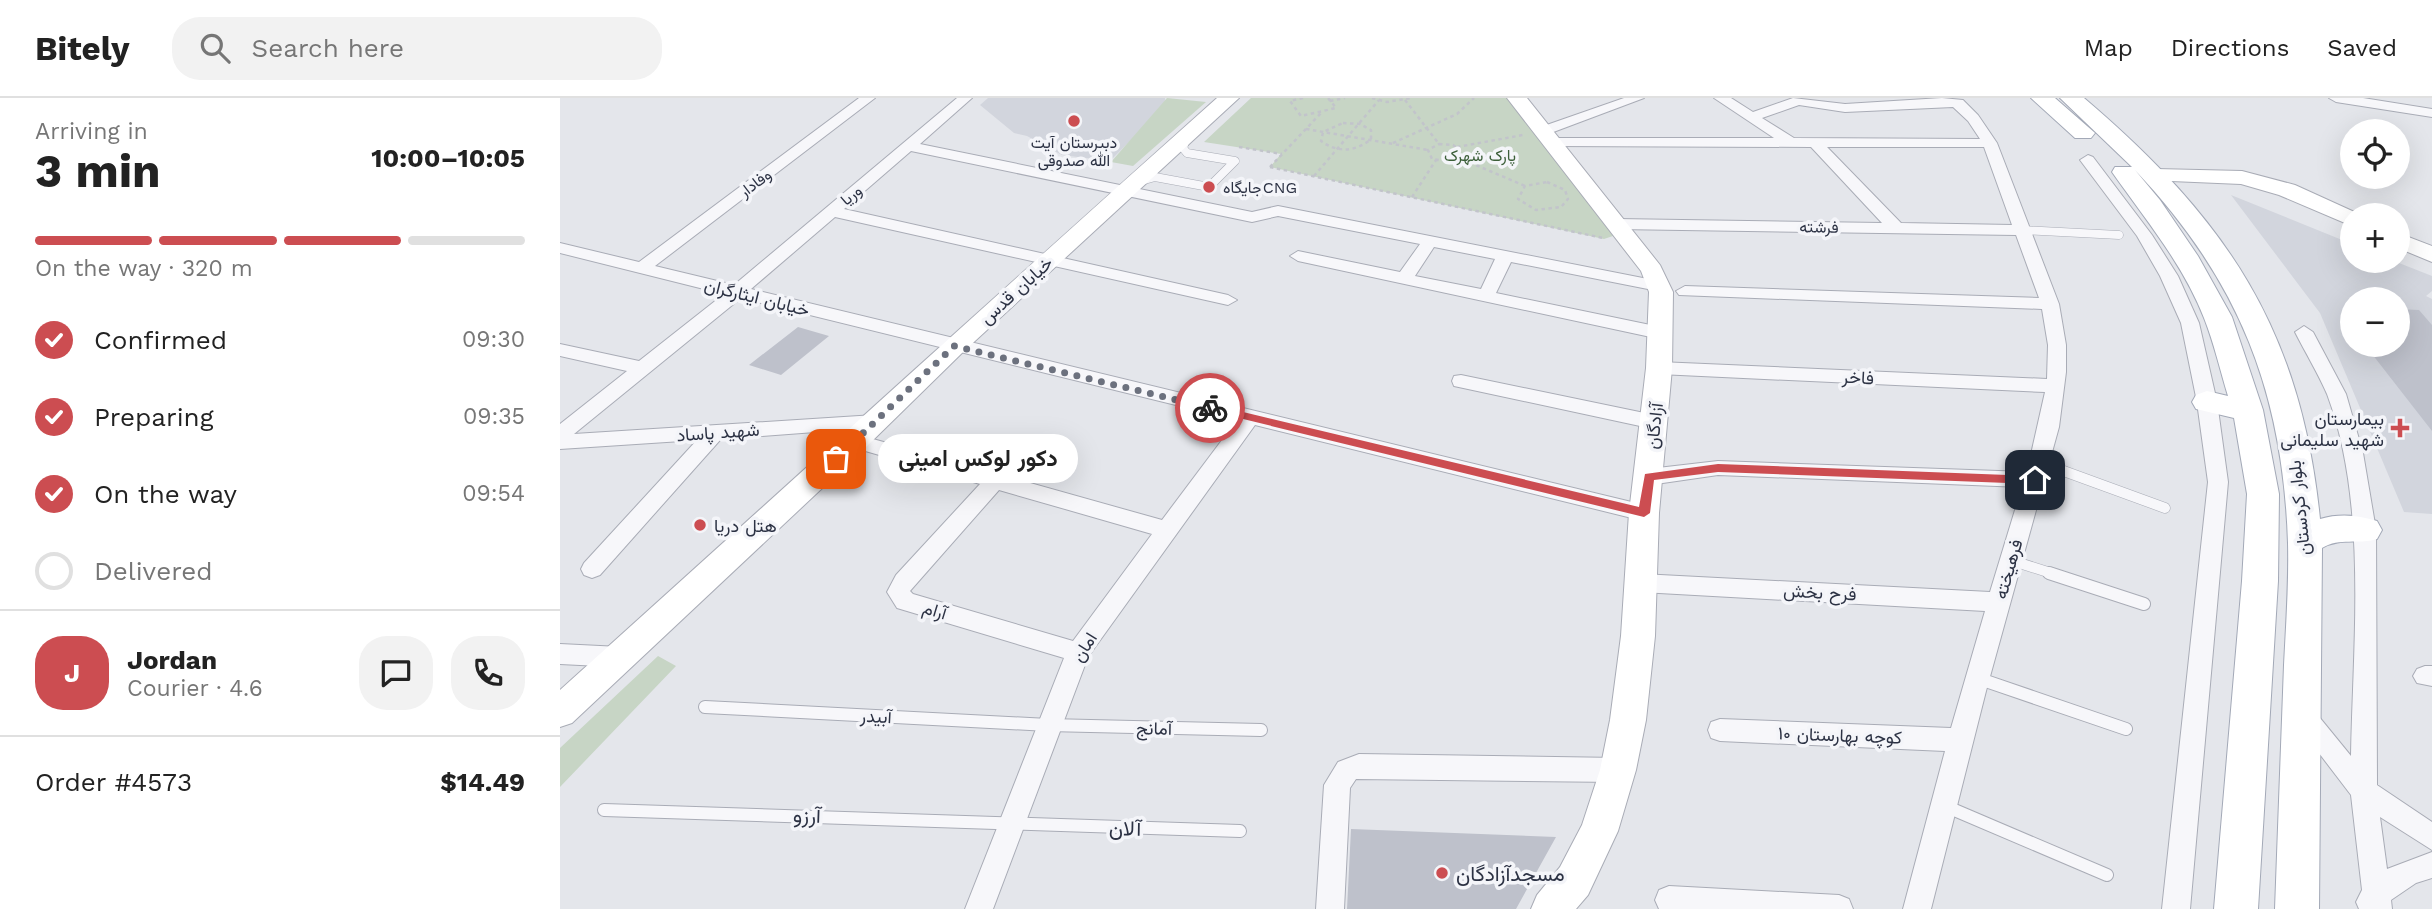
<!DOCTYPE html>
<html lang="en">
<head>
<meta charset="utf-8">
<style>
	:root { --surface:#fff; --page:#f2f2f2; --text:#222; --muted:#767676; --line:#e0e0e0; --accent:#cc4d51 }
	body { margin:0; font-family:"Work Sans",Vazirmatn,sans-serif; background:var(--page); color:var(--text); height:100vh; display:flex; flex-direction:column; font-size:26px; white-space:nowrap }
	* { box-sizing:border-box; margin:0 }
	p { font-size:23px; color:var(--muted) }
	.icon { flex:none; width:38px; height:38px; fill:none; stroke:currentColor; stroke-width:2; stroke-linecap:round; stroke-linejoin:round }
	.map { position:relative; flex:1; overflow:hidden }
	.drawer { display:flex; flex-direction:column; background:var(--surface); width:560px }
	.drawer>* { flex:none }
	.controls { position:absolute; left:1780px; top:21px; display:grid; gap:14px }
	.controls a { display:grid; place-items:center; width:70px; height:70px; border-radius:50%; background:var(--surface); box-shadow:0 7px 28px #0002; font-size:35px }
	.pin { position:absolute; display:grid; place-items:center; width:60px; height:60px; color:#fff; margin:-30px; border-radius:14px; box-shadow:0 4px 10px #0006 }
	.courier { position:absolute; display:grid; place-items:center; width:70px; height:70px; margin:-35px; border:5px solid #cc4d51; border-radius:50%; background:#fff; color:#222; box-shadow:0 2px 9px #0007 }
	.bubble { position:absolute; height:49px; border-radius:24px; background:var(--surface); box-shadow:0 7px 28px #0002; font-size:23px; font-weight:700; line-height:49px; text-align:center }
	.head em { font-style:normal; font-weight:700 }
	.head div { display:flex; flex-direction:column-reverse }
	.head { display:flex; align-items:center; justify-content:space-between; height:119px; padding:0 35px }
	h1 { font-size:46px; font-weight:700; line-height:52px }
	.bar { display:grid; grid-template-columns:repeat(4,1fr); gap:10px 7px; align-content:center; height:84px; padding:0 35px }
	.bar i { height:9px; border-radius:5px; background:var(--line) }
	.bar .current { background:var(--accent) }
	.bar p { grid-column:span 4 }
	.line { display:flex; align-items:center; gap:18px; padding:0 35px; border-top:2px solid var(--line) }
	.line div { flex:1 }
	.round { display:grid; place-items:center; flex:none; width:74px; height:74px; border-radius:28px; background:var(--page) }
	ol { padding:0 35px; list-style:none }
	li { display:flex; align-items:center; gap:21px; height:77px }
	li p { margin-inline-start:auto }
	li .icon { padding:7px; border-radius:50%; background:var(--accent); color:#fff; stroke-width:4 }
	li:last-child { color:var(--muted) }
	li i { width:38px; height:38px; border:4px solid var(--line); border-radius:50% }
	header { display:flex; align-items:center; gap:42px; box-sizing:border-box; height:98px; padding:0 35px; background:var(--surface); border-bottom:2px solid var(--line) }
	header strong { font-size:33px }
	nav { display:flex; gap:38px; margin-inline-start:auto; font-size:24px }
	.search { width:490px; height:63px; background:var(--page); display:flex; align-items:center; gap:18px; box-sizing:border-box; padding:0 24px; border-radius:28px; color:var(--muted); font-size:26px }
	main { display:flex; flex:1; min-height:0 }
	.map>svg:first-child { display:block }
</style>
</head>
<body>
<header>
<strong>Bitely</strong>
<div class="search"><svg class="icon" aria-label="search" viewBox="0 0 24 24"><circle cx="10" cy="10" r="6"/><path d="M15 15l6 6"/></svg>Search here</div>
<nav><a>Map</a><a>Directions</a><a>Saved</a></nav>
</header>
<main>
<section class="drawer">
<div class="head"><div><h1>3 min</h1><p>Arriving in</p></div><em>10:00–10:05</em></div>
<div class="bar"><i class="current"></i><i class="current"></i><i class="current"></i><i></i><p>On the way · 320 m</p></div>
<ol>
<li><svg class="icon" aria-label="check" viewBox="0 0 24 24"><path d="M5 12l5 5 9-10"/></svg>Confirmed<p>09:30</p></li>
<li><svg class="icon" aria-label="check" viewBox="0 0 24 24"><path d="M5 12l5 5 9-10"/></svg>Preparing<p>09:35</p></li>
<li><svg class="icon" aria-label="check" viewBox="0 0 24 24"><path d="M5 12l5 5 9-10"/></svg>On the way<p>09:54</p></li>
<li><i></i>Delivered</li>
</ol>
<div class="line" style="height:126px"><b class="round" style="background:var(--accent);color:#fff">J</b><div><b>Jordan</b><p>Courier · 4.6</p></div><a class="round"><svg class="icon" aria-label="chat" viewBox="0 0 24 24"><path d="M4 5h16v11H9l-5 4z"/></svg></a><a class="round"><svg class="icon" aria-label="phone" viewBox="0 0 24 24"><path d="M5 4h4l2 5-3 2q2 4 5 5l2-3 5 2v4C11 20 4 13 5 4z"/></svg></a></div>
<div class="line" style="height:91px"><div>Order #4573</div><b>$14.49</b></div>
</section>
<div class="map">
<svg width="1872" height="811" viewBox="0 0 1872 811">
	<rect width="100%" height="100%" fill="#e4e6eb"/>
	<path fill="#d2d5dd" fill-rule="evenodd" d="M428,0h177v2l-3,9 -52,52 -48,-6 -35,-19 -13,-3 -34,-28z
		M1671,97l121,49v17h42l38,15v15l-6,5 6,3v215l-28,-2 -84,-199zM1792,201h46v46h-46z"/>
	<path fill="#c7d5c5" d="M607,0l39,4 -73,64 -22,-4z
		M691,0h256l109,137 -12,4 -334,-72 11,-13 -77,-12z
		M98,558l18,10 -116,121v-39z"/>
	<path fill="#bec1cb" d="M1838,211l21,1 13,15v106l-67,-86h33z
		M238,229l31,9 -48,39 -32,-10z
		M791,731l205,8 -40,72h-169z"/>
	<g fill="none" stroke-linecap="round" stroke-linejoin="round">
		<defs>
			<path id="lane-far2" d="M581,83l14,-4 54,10 26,-26 -48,-8 -4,-5 3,-10
				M1461,132l98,5"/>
			<path id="lane-far1" d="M1479,364l126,46
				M1450,462l44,14"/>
			<path id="lane" d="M1489,475l95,31
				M1417,580l149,51
				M145,609l343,18 213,5
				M1385,708l162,69
				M44,712l636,21"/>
			<path id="street" d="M299,0h16l-220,168 79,19 223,-187h15l-52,46 332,68 26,-6 380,75 6,1 3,4 -3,4 -6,1 -147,-29 -15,31 164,34 9,6 -9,6 -362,-78 -8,-5 8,-5 102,21 20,-28 -142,-28 -26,6 -341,-71 -67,58 384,86 9,5 -9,5 -393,-88 -84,72 893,216 7,2 4,6 -4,6 -7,2 -389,-96 -167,232 -95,252h-28l99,-251 -167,-50 -10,-16 9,-17 84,-91 -132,-38 -3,-5 3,-5 7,-2 307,86 75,-100 -496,-122 -167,136 301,-19 7,2 3,5 -3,5 -161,12 -121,136 -8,3 -8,-3 -3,-6 3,-6 113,-123 -137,9v-25l67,-53 -67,-15v-12l79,17 85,-67 -164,-41v-10l79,19zM874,149l61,12 -14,30 -66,-13zM439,392l153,44 -79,107 -160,-47 -3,-3z
				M1064,0h20l-96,36 -5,1 -7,-4 2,-3z
				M1154,0h17l22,14 40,-14 52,6 97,-6 21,2 15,15 19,28 62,161 7,41v27l-7,55 -73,264 -55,218h-28l42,-158 -225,-10 -9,-3 -3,-8 3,-8 9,-3 231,9 34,-117 -344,-19 -8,-3 -3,-6 3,-6 8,-3 349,18 32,-105 -304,-12 -69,10 -7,-3 -3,-5 3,-5 7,-3 69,-8 309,11 18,-80 -386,-18 -7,-2 -2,-4 2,-4 7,-2 388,17 1,-34 -6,-36 -363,-14 -3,-4 9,-5 354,12 -23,-63 -399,-6 -8,-5 8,-5 265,4 -71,-76 -258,-1 -7,-4 7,-4h221zM1239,7l46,7 108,-5 15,14 12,18 -186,-1 -32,-20zM1267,49h157l28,78 -111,-2z
				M1769,0h34l69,11v8l-96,-15z
				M1528,57l5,2 59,78 26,41 21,47 18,79 11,80 -38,427h-28l46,-427 -11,-80 -16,-79 -21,-47 -23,-40 -57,-76z
				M1744,228l9,6 33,62 17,59 13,77 1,255 55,37v28l-52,-33 7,52 45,-17v26l-16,5 -25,17 1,9h-33l-3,-7 6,-12 -11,-95 -61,-80 3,-8 9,-3 9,3 40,49c2,-115 17,-253 -24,-362 -9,-21 -22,-42 -32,-62z
				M901,277l193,40 7,2 3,5 -3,5 -7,2 -200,-43 -2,-5 2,-5z
				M0,546l60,3 8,3 4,7 -4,7 -8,3 -60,-3z
				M1865,568h7v20l-15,-3 -4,-7 4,-7z
				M799,656l259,4 9,4 4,8 -4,8 -9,4 -262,-3 -6,9 -6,121h-28l8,-124 14,-23z
				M1109,788l170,9 10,4 4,10h-194l-4,-9 4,-10z"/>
			<path id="secondary" d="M657,0h22l-276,254 -98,96 -293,275 -12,4v-37c219,-197 437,-396 657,-592z
				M947,0h20l133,167 13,27 -1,76 -13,145 -4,123 -9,84 -10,50 -18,61 -30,64 -12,14h-45l6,-14 23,-28 22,-42 18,-55 10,-50 11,-84 8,-123 17,-145 3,-76 -8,-21z
				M1596,71l86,2 53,14 66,30h-9v11l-73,-31 -38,-11 -93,-4 -3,-5 3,-5z
				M1838,135l34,13v16l-34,-14z"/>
			<path id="primary" d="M1471,0h24l40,35 -4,5h-16z
				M1500,0h24c143,122 217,231 236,421 20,-6 38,-4 57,2l5,9 -5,9c-19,6 -37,-2 -55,9l-3,361h-44c3,-81 6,-163 9,-244 2,-40 5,-81 4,-122 -5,-151 -49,-263 -153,-373l25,30 38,56 34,61 31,93 16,84 -1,87 -20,328h-44l28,-328 5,-87 -13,-76 -38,-9 -4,-7 4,-7 11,-4 21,5c-8,-26 -14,-53 -24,-78 -21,-54 -59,-99 -92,-146l3,-5h17z"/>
		</defs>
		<use href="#lane-far2" stroke="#a9acb6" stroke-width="9"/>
		<use href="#lane-far1" stroke="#a9acb6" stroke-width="11"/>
		<use href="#lane" stroke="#a9acb6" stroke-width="14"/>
		<use href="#street" stroke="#a9acb6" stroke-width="2"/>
		<use href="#secondary" stroke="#a9acb6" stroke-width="2"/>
		<use href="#primary" stroke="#a3a9b7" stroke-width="2"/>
		<path stroke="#c2c4cb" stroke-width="2.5" stroke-dasharray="3.5 3.5" stroke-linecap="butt" d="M743,0l-13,3 11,15 35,-8 -8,-10
			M812,0l15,4 24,-4
			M845,2l34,44
			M770,3l15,-3
			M783,25l17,1 11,6v9c-15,13 -34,14 -50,2l2,-9z
			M746,31l122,21
			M833,45l64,-29 17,-16
			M879,46l14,1 6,4v6l-12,6 -15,-2 -4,-9z
			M679,49l43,7
			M897,49l66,-12
			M897,59l68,29
			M710,69l333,71
			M710,69l51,-54
			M754,78l65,-76
			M987,84l18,8 3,9 -7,8 -25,3 -18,-11 7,-13z
			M852,99l24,-37"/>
		<use href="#lane-far2" stroke="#f7f7fa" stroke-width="8"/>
		<use href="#lane-far1" stroke="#f7f7fa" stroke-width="10"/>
		<use href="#lane" stroke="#f7f7fa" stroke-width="12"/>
		<use href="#street" fill="#f7f7fa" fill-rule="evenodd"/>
		<use href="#secondary" fill="#fff" fill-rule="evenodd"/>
		<use href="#primary" fill="#fff" fill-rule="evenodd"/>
	</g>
	<path fill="#cc4d51" d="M650,306l429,103 6,-33 73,-10 317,12 5,4 -5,4 -317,-12 -64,8 -4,33 -6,4 -438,-107v-5z"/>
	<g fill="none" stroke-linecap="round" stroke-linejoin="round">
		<path stroke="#6c717e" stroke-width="7" stroke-dasharray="0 12.6" d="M276,361l118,-113 256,62"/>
	</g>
	<g fill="#cc4d51" stroke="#f4f5f9" stroke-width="2.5">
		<circle cx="514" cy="23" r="7"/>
		<circle cx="649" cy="89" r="7"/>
		<path d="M1836.5 319.5h7v7h7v7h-7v7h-7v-7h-7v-7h7z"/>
		<circle cx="140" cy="427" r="7"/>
		<circle cx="882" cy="775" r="7"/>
	</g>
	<g text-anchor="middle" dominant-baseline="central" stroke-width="7" stroke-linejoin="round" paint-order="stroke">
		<g font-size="16" fill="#2c3244" stroke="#f4f5f9">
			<text x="514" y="44">دبیرستان آیت<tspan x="514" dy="18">الله صدوقی</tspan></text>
			<text x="663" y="89" text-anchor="start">جایگاهCNG</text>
		</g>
		<g font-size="16" fill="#3c5f39" stroke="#f4f5f9">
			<text x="920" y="57">پارک شهرک</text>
		</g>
		<g font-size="16" fill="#2c3244" stroke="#f4f5f9">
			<text transform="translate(195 85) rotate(-37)">وفادار</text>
			<text transform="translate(291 97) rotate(-40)">وریا</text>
			<text transform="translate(1259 129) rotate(1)">فرشته</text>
		</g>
		<g font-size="18" fill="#2c3244" stroke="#f4f5f9">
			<text transform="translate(456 192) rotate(-42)">خیابان قدس</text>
			<text transform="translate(197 199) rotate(14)">خیابان ایثارگران</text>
			<text transform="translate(1298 279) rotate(3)">فاخر</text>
			<text transform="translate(1094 328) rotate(-84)">آزادگان</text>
			<text transform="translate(158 334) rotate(-4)">شهید پاساد</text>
			<text transform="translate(1739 410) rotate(-96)">بلوار کردستان</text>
			<text transform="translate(1448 471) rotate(-74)">فرهیخته</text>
			<text transform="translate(1260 494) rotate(3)">فرح بخش</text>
			<text transform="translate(375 512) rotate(17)">آرام</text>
			<text transform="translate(524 549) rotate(-58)">امان</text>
			<text transform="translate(316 618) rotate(3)">آبیدر</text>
			<text transform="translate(594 630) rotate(1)">آمانج</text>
			<text transform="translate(1280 637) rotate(2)">کوچه بهارستان ۱۰</text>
		</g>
		<g font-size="18" fill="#2c3244" stroke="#f4f5f9" text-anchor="end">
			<text x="1824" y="320">بیمارستان<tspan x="1824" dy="21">شهید سلیمانی</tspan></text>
			<text x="154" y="427" text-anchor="start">هتل دریا</text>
		</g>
		<g font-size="21" fill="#2c3244" stroke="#f4f5f9">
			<text transform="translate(247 717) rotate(2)">آرزو</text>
			<text transform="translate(565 730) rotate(1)">آلان</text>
		</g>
		<g font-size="21" fill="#2c3244" stroke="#f4f5f9" text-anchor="start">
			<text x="896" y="775">مسجدآزادگان</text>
		</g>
	</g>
</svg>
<div class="controls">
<a><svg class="icon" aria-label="locate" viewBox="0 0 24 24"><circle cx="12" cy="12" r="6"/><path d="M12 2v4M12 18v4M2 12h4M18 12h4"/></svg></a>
<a>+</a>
<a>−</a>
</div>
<div class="pin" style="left:276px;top:361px;background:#ea580c"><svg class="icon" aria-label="bag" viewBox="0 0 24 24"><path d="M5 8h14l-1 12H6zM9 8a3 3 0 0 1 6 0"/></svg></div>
<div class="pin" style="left:1475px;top:382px;background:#1f2937"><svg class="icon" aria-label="home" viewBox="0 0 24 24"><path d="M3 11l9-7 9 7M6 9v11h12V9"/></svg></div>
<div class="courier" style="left:650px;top:310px"><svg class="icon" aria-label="bike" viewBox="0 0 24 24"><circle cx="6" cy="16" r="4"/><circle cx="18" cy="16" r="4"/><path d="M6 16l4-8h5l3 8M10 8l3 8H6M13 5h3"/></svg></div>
<div class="bubble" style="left:318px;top:336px;width:200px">دکور لوکس امینی</div>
</div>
</main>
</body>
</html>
